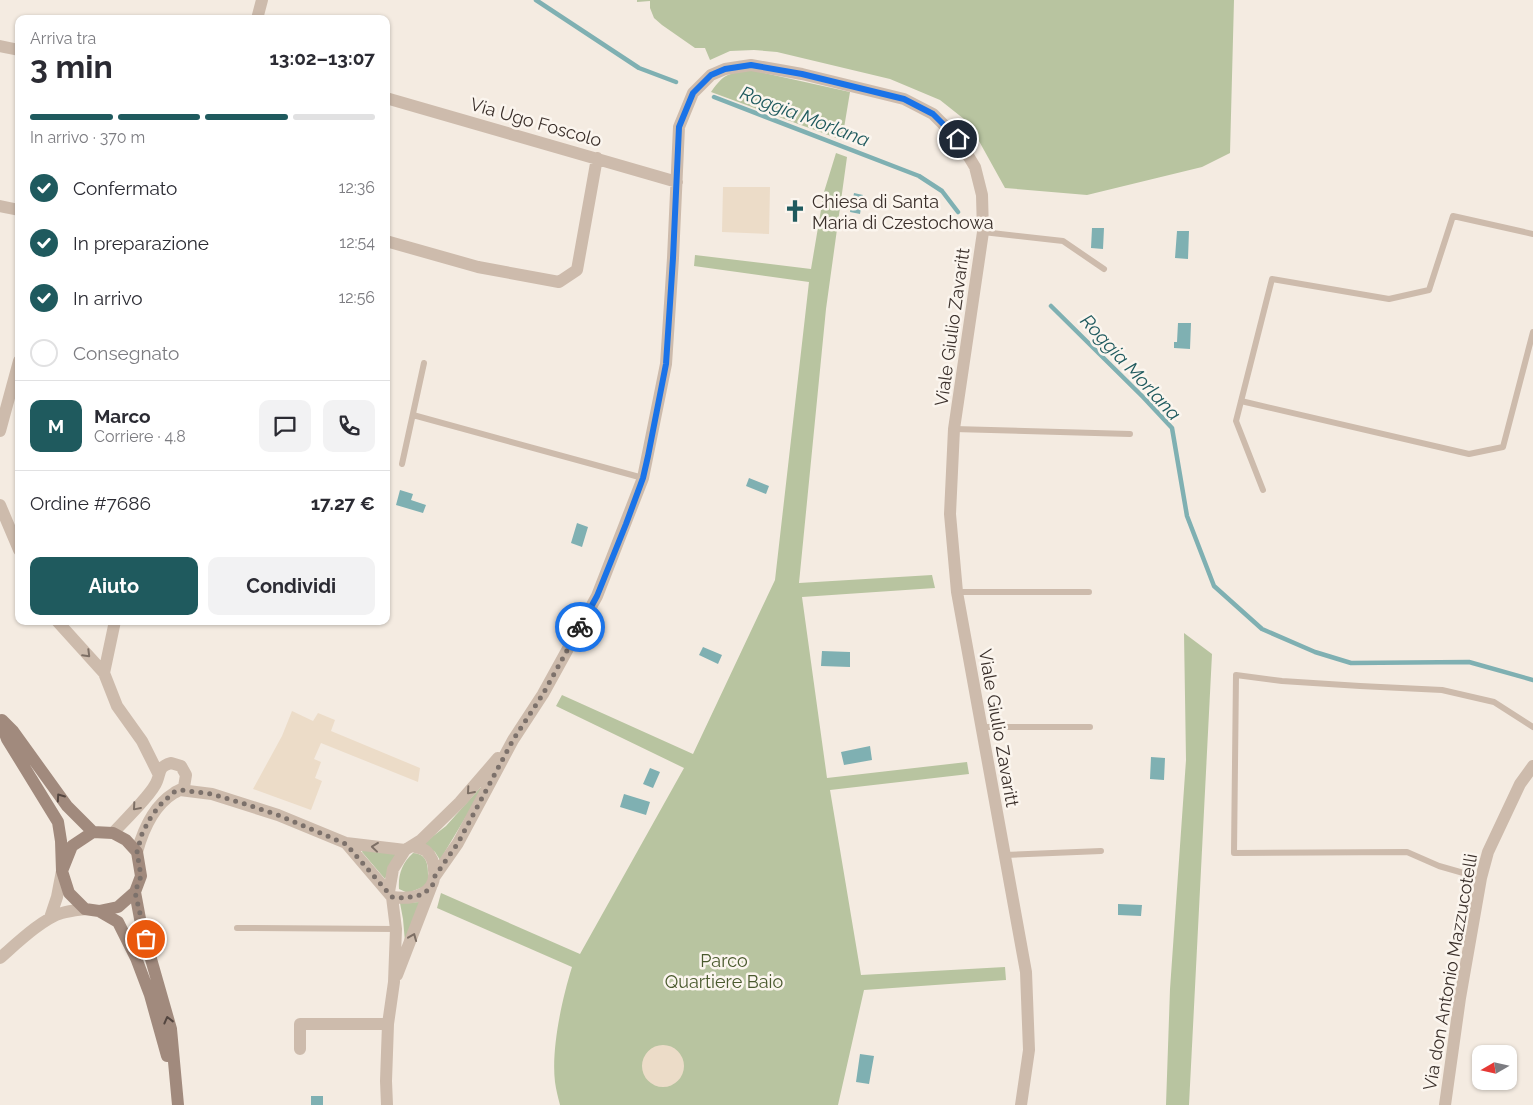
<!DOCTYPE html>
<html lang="it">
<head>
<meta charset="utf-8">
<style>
	:root { --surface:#fff; --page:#f2f2f3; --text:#2b2b33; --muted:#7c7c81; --line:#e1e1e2; --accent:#1f5a5e }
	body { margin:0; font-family:Raleway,sans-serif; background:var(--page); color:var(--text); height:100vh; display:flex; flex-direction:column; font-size:19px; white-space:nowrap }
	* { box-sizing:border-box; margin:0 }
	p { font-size:16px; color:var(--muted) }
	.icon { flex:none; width:28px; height:28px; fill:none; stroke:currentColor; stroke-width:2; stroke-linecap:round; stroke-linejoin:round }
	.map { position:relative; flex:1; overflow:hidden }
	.side { position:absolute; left:15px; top:15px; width:375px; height:610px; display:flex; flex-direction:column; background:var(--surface); border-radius:10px; box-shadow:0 1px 4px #0004 }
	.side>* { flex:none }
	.needle { width:32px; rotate:261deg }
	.fabs { position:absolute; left:1472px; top:1045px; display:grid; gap:10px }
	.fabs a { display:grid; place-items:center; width:45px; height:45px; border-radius:10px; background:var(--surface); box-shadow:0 1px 4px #0004; font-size:25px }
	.pin { position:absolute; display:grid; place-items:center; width:42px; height:42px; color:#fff; margin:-21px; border:2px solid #fff; border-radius:50%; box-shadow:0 1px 5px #0007 }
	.courier { position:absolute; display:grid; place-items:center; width:50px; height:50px; margin:-25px; border:4px solid #1a73e8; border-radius:50%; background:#fff; color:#222; box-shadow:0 1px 6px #0007 }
	.head em { font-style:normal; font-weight:700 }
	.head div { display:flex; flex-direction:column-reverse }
	.head { display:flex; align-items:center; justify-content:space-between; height:85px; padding:0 15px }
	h1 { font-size:32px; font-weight:700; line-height:38px }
	.bar { display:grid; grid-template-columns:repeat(4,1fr); gap:8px 5px; align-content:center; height:60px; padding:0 15px }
	.bar i { height:6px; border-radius:4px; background:var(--line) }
	.bar .current { background:var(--accent) }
	.bar p { grid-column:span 4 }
	.line { display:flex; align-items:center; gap:12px; padding:0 15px; border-top:1px solid var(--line) }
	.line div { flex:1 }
	.round { display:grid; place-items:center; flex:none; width:52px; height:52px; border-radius:10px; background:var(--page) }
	ol { padding:0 15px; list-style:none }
	li { display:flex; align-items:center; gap:15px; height:55px }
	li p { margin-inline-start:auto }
	li .icon { padding:5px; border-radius:50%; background:var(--accent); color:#fff; stroke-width:4 }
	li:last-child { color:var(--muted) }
	li i { width:28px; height:28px; border:2px solid var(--line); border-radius:50% }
	.action { display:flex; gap:10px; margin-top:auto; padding:10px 15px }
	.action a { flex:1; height:58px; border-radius:10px; background:var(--accent); color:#fff; font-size:20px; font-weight:700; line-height:58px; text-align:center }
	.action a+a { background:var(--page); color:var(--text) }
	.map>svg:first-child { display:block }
</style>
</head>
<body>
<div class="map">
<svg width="1533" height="1105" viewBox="0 0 1533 1105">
	<rect width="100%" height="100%" fill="#f4ebe1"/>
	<path fill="#b8c4a0" d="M637,0h597l-4,153 -28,14 -115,28 -82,-7 -36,-65 -29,-23 -50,-21 -113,-27 -23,-2 -24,1 -20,9 -5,-12h-10l-33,-23 -8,-7 -4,-10v-7l-13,1z
		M751,70l99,22 -8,48 -131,-48c14,-20 18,-18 40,-22z
		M836,153l11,4 -21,152 -27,274 133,-8 3,13 -133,9 25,181 140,-16 2,12 -139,16 31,185 144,-8 1,13 -142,10 -26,115h-278c-2,-8 -4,-15 -5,-23 -4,-33 7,-83 17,-115l-135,-59 4,-15 139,61 104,-186 -128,-62 6,-11 131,59 82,-174 34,-298 -115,-16 1,-11 116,14 13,-77z
		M1184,633l28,21 -23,451h-23l4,-116 16,-229z
		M480,788h3l-43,72 -5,-8 -12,-8 23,-18z
		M363,849l34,2 -12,28 -23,-27z
		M413,853c17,1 15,17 15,29l-5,5 -15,6 -9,-4c-1,-14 3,-26 14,-36z
		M420,902l-15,40 -2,-23 -3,-16z"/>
	<path fill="#ecdcc8" d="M723,187h47l-1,47 -47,-2z
		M292,711l21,10 5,-8 17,7 -4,11 89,37 -2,14 -97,-39 -7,16 7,3 -6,16 7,3 -11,29 -58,-21 29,-53z
		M642 1066a21 21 0 1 1 42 0a21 21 0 1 1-42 0Z"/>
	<path fill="#7fb0b2" d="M854,193l9,2 -3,19 -10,-2z
		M1092,228h12l-1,21 -12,-1z
		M1177,231h12l-1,28 -13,-1z
		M1178,323h13l-1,26 -16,-1v-6h3z
		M749,478l20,8 -3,8 -20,-8z
		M400,490l13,4 -2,6 15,5 -3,8 -27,-8z
		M577,523l11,4 -6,20 -11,-4z
		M703,647l19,8 -4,9 -19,-9z
		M822,651l28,1v15l-29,-1z
		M870,746l2,14 -28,5 -3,-13z
		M1151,757l14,1 -1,22 -14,-1z
		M650,768l10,4 -7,16 -10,-4z
		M624,794l26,8 -4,13 -26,-8z
		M1118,904l24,1 -1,11 -23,-1z
		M860,1054l14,2 -5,28 -13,-2z
		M311,1096h12v9h-12z"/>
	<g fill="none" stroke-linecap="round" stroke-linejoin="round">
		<path stroke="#7fb0b2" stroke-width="4.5" d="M536,0l103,68 37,14
			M714,97l205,79 23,15 16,21
			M1051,306l92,91 29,31 15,88 27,70 48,43 53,23 36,11 118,-1 64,18"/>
		<path stroke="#cdbbac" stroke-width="6" d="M983,232l80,9 41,28
			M1241,401l228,53 34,-7 30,-115
			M413,415l230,63
			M954,429l176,5
			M402,464l22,-101
			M1263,490l-27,-69 36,-142 117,20 40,-9 24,-74 80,18
			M957,592h132
			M981,727h109
			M1004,855l97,-4
			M1481,878l-42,-12 -32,-14 -173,1 2,-178 46,6 78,5 82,4 52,12 39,25
			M237,928l159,1"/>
		<path stroke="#cdbbac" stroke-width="12" d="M257,19l5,-19
			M0,46l19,4
			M386,98l291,84
			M0,206l19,4
			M386,241l92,26 81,15 18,-12 20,-112
			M0,431l19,-70
			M0,505l19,45
			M57,621l47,52
			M115,621l-11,52 13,33 25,35 16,32
			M180,790l32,4 66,21 68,28 59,7
			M113,833c10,-11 40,-40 44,-52 4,-10 1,-14 14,-18l10,3 5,9 -2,12c-3,3 -7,4 -10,6 -21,13 -31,37 -37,59
			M346,843l46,54c20,3 45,-2 42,-27 0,-7 -2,-13 -7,-18 -3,-4 -10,-4 -15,-6
			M435,876l23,-33 55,-103 30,-46 54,-98 46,-118 23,-114 7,-106 6,-131 14,-34 18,-18 14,-6 26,-4 51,9 102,25 29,15 25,25 17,28 7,28 1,37 -29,197 -4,85 7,78 69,380 3,78 -8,55
			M389,892l4,-23 12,-19 16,-10 39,-38 38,-44
			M50,918l7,-21 5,-26
			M0,958c15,-13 43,-40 62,-45 7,-2 16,-3 23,-4
			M397,975l34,-88
			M300,1049v-25h88
			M387,1105l-1,-24 2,-57 6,-42 2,-53 -4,-32
			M1445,1105l15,-107 21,-120 7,-26 32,-68 13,-18"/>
		<path stroke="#a18a7d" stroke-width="12" d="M2,720l11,11 54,75 26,26
			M0,721l7,18 51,83 3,19 1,30 7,22 16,16 14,2 19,-4 17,-15 6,-16 -4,-24 -11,-12 -13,-7 -20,-1 -21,14 -10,25
			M135,892l6,32 30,105 7,76
			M99,911l19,11 18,36 14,37 17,61"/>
	</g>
	<defs><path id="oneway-chevron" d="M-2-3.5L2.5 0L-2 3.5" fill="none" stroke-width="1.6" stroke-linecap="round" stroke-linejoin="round" transform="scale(1.25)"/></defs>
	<g stroke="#7d6f65">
		<use href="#oneway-chevron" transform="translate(87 654) rotate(45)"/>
		<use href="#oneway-chevron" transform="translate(470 791) rotate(131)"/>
		<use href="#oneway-chevron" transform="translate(136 807) rotate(131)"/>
		<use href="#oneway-chevron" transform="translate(375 847) rotate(-174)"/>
		<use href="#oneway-chevron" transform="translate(413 937) rotate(-68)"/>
	</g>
	<g stroke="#544640">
		<use href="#oneway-chevron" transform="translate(60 797) rotate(-125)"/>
		<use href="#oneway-chevron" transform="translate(168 1020) rotate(-104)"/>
	</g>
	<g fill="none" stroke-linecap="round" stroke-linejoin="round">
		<path stroke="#7c716b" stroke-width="5" stroke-dasharray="0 9" d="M146,939l-11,-47 6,-16 -4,-24 5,-18 7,-14 10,-14 15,-14 6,-2 32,4 33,10 33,11 68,29 46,53 13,1 16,-3 11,-8 3,-11 23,-33 55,-103 30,-46 37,-67"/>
		<path stroke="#1a73e8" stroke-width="6" d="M580,627l17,-31 29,-72 17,-46 5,-22 18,-92 7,-106 6,-131 14,-34 18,-18 14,-6 26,-4 51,9 102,25 29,15 25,25"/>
	</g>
	<defs>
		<symbol id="church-bare" viewBox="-9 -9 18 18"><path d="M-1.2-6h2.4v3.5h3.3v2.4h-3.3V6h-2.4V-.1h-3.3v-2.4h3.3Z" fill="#1f5a5e" stroke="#fbf5ee" stroke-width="2.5" paint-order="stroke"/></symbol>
	</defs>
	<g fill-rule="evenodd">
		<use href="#church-bare" x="779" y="195" width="32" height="32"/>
	</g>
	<g text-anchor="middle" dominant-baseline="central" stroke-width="5" stroke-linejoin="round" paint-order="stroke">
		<g font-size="18" fill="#3b302b" stroke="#fbf5ee">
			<text transform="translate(536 122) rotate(16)">Via Ugo Foscolo</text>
			<text transform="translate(952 327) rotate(-82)">Viale Giulio Zavaritt</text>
			<text transform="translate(999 728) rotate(80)">Viale Giulio Zavaritt</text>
			<text transform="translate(1450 972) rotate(-80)">Via don Antonio Mazzucotelli</text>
		</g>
		<g font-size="18" fill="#3b302b" stroke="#fbf5ee" text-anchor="start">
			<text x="812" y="201">Chiesa di Santa<tspan x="812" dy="21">Maria di Czestochowa</tspan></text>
		</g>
		<g font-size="18" fill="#4a5a2e" stroke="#fbf5ee">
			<text x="724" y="960">Parco<tspan x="724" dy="21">Quartiere Baio</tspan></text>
		</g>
		<g font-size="19" font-style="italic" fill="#1f5a5e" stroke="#fbf5ee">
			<text transform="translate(805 116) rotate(21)">Roggia Morlana</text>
			<text transform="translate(1131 367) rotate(47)">Roggia Morlana</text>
		</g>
	</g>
</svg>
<div class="fabs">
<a><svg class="needle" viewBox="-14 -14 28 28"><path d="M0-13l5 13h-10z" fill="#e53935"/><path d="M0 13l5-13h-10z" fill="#7c7c81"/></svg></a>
</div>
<div class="pin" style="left:146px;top:939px;background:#ea580c"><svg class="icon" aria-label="bag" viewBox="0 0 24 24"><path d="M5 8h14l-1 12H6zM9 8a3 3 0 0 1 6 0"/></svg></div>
<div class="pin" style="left:958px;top:139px;background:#1f2937"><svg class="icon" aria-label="home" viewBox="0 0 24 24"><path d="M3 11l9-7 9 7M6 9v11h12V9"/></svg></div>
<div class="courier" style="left:580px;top:627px"><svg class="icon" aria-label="bike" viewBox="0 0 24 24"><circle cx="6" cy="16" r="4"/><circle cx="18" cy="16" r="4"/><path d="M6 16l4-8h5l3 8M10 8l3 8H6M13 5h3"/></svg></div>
<section class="side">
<div class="head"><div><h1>3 min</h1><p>Arriva tra</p></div><em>13:02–13:07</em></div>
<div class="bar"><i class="current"></i><i class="current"></i><i class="current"></i><i></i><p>In arrivo · 370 m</p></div>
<ol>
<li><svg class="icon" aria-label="check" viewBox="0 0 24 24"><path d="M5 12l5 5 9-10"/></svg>Confermato<p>12:36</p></li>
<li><svg class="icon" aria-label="check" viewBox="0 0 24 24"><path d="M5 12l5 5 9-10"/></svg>In preparazione<p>12:54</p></li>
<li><svg class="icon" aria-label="check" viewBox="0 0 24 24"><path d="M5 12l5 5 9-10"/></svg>In arrivo<p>12:56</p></li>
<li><i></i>Consegnato</li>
</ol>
<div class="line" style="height:90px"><b class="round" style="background:var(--accent);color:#fff">M</b><div><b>Marco</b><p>Corriere · 4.8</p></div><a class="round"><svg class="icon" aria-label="chat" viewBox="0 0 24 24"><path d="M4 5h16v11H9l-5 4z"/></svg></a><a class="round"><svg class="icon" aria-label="phone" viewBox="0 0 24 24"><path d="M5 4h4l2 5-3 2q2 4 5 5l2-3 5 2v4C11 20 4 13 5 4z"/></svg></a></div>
<div class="line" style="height:65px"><div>Ordine #7686</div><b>17.27 €</b></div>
<div class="action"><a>Aiuto</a><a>Condividi</a></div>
</section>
</div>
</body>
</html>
